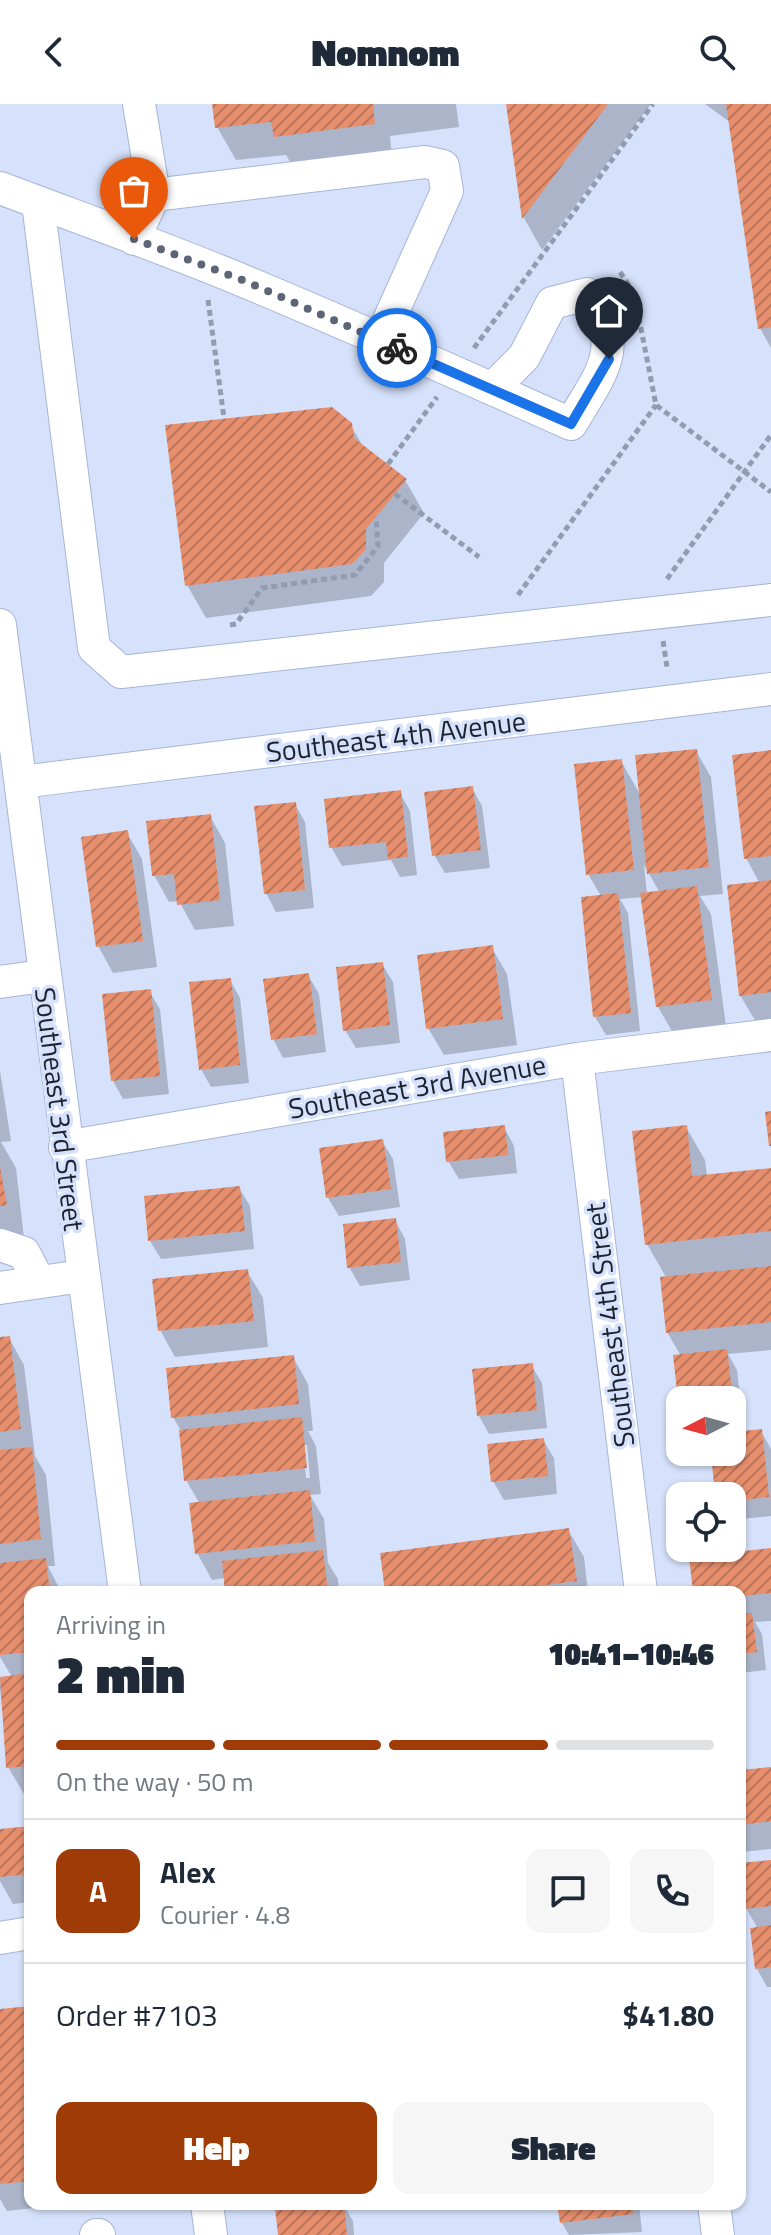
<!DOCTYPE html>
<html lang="en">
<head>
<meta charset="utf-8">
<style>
	:root { --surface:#fff; --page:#f6f6f7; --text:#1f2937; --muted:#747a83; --line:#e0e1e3; --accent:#9f3b07 }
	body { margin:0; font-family:"Titillium Web",sans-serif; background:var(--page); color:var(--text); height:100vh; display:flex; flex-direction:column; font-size:30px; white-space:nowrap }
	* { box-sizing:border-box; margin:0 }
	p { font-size:26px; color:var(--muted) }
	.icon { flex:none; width:44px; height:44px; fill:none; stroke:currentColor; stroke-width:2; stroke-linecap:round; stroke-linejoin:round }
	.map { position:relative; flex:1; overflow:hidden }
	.panel { position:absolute; left:24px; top:1482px; width:722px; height:624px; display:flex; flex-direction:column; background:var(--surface); border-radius:16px; box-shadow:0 2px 6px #0004 }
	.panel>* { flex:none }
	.needle { width:52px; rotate:264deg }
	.fabs { position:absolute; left:666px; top:1282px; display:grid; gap:16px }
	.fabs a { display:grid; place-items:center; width:80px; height:80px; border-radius:16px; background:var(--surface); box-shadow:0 2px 6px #0004; font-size:40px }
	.pin { position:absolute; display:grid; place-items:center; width:68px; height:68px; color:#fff; margin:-82px -34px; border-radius:50% 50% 50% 0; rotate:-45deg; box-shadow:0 0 8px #0007 }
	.pin .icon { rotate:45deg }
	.courier { position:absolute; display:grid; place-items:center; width:80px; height:80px; margin:-40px; border:6px solid #1a73e8; border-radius:50%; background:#fff; color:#222; box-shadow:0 2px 10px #0007 }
	.summary em { font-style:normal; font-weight:800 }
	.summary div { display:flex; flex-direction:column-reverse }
	.summary { display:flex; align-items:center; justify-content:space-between; height:136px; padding:0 32px }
	h1 { font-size:52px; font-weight:800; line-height:60px }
	.bar { display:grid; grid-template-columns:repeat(4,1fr); gap:12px 8px; align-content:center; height:96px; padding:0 32px }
	.bar i { height:10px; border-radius:6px; background:var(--line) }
	.bar .active { background:var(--accent) }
	.bar p { grid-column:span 4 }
	.line { display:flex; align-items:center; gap:20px; padding:0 32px; border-top:2px solid var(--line) }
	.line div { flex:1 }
	.round { display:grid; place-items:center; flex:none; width:84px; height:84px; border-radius:16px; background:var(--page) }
	.cta { display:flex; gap:16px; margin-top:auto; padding:16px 32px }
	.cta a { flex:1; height:92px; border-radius:16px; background:var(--accent); color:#fff; font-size:32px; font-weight:800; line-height:92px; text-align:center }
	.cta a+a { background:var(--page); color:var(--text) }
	header { display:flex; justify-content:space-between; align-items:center; height:104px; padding:0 32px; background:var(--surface); font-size:36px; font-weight:800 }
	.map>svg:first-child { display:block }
</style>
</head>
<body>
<header><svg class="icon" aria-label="back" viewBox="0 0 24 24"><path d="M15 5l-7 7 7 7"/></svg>Nomnom<svg class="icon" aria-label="search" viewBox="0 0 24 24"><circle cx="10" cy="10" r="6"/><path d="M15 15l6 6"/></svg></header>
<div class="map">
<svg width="771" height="2131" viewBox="0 0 771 2131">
	<defs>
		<pattern id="building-hatch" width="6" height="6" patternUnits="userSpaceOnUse" patternTransform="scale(2)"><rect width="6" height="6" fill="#e78f6d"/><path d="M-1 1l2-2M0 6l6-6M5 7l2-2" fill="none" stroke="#bb745a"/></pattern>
	</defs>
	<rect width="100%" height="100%" fill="#d6e2fc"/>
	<path fill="#0003" fill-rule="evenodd" d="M214,0h242l3,23 -69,9 2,21 -97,13 -9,-15 -50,5 -19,-33z
		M508,0h143l-109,146 -18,-32z
		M705,0h66v244l-11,-20 -29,-205z
		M350,320l14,24 41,32 19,33 -40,50v19l-13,14 -165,22 -19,-33z
		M696,647l15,26 12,117 -23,2 11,18 15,112 -53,7 -15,-26 -15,-110 -23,2 8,14 12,118 -34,4 -11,-18 6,-121 -13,-22 33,-113 20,35zM644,761l16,28 -13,1z
		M771,648v268l-15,2 -16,-27 20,-111 -14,-26z
		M472,684l10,18 8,62 -45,5 -11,-18z
		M400,689l10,18 7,64 -17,2 -9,-17 -49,6 -11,-19z
		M295,700l10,18 9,86 -38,4 -10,-19z
		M210,712l15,27 9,83 -39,4 -16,-29 -10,1 -15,-27z
		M127,729l15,26 15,108 -44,6 -15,-27z
		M492,844l15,26 10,71 -73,10 -16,-27z
		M382,860l11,18 7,61 -44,5 -11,-18z
		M308,871l11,19 7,58 -43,6 -10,-19z
		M230,876l10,18 9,85 -38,4 -10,-18z
		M149,887l11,18 9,85 -46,5 -10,-18z
		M0,967l11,70 -10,1 15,26 8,70 -24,3z
		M504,1023l10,19 3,27 -58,6 -11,-18z
		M686,1023l19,33 2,17 64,-7v180l-43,4 9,16 7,63 17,-2 10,18v67l-39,4v-24h-15l-4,-44h19v-52h-52l-5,-43 6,-1 -14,-24v-53l-20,-35z
		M382,1037l11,18 7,48 -61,9 -11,-18z
		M239,1084l11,18 4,43 -93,10 -11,-18 -4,-43z
		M395,1116l10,19 5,41 -50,6 -11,-19z
		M247,1167l16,27 5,49 -93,10 -15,-27z
		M9,1234l15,27 11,91 11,19 9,91h-7l13,26h-31v201l-6,1 -16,-27 -8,-78v-10l12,-2 -12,-20v-318z
		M293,1253l15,27 5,47h-5l8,15 5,48 -11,1 14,24 4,44 10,16 1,13h-112l-2,-14 -13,2 -15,-27 3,-49 -14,-24 -5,-49 -8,-14zM303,1341h4l3,33h-4z
		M531,1261l11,18 5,45 -58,6 -10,-18z
		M543,1336l11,18 3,36 -53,6 -11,-19z
		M568,1426l16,27 4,35h-201z
		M771,1447v70l-16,1 7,12 4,36 -26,3v-81h-45z
		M771,1665v80l-29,3 -2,-80z
		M30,1724v74l-17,2 -13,-23v-50z
		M771,1758v125h-4l-10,-18 1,-40 -12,-21z
		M30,1904v196h39l-62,7 -7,-12v-188z
		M330,2100h13l10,17 1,14h-74z
		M559,2100h80l3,28 -73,3 -7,-12z"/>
	<path fill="url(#building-hatch)" d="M212,0h161l2,20 -101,13 -3,-15 -56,6z
		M506,0h102l-86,115z
		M726,0h45v223l-13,2z
		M332,303l20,16 2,15 53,41 -41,50v20l-14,15 -167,22 -20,-161z
		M697,645l12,118 -62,7 -12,-119z
		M771,646v106l-27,3 -12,-104z
		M622,655l12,111 -48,5 -12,-111z
		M473,682l8,64 -49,6 -8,-64z
		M401,686l7,67 -20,2 -2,-17 -57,6 -5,-49z
		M296,698l9,88 -41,4 -10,-88z
		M211,710l9,86 -43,5 -3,-31 -22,2 -6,-55z
		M128,726l15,111 -47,6 -15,-110z
		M771,776v112l-32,4 -12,-111z
		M697,782l15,114 -56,7 -16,-114z
		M618,789l13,120 -38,4 -12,-120z
		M493,841l10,74 -77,10 -9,-74z
		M383,858l7,63 -47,6 -7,-64z
		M309,869l8,61 -46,6 -8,-61z
		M231,874l9,87 -41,5 -10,-88z
		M151,885l9,87 -49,5 -9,-87z
		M771,1007v35h-2l-4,-34z
		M505,1021l3,30 -62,7 -3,-30z
		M687,1021l5,51 79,-8v63l-126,14 -13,-114z
		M383,1035l8,50 -65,9 -7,-50z
		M0,1063l7,38 -7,1z
		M240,1082l5,45 -97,10 -4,-45z
		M396,1114l5,44 -54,6 -4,-44z
		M771,1162v56l-105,11 -6,-56z
		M248,1165l6,52 -96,10 -6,-52z
		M10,1232l11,93 -21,3v-95z
		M727,1245l6,51h-55l-5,-45z
		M294,1251l5,49 -128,14 -5,-50z
		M533,1259l4,47 -60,6 -5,-47z
		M302,1313l5,51 -123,13 -5,-51z
		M762,1325l7,68 -37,4v-5h-17l-4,-44h21v-20z
		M544,1334l4,38 -57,6 -4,-38z
		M32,1343l9,92 -41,5v-94z
		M310,1386l5,51 -120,13 -6,-51z
		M569,1424l8,53 -85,11h-107l-5,-39z
		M771,1444v45l-31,3v-4h-47l-4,-35z
		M323,1446l5,42h-103l-3,-31z
		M46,1454l4,34h-20v60l-30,3v-92z
		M752,1509l5,39 -17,2v-40z
		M30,1569v93l-24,2 -6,-91z
		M771,1663v54l-31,4v-55z
		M30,1722v48l-30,3v-48z
		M771,1756v46l-27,3 -4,-46z
		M771,1821v42l-16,2 -5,-41z
		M30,1902v175l-30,3v-175z
		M311,2100h33l3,31h-69l-3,-27z
		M557,2100h75l1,10 -73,9z"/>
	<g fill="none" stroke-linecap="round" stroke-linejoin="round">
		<defs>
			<path id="minor" d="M0,84c82,31 165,60 246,94 109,45 217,94 325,142 29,-50 57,-77 16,-130l-35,9 -28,54 -32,32
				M154,91l271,-33 18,4 4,25 -67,149
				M38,99l56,445 27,24 650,-72
				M134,135l20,-44 -15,-91
				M0,521l125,967
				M21,678l750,-93
				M0,878l43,-6
				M577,955l64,533
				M65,1043l512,-88 194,-24
				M0,1141l24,8 15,29
				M0,1184l82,-12
				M0,1834l30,-5
				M207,2100l4,31
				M714,2100l4,31
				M96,2131h3"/>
		</defs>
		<use href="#minor" stroke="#a7b5d5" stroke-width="34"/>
		<path stroke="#929cb1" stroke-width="5" stroke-dasharray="6 4" stroke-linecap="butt" d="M620,168l14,21 22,112 115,87
			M208,196l16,118
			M474,244l179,-244
			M388,360l49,-67
			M395,390l84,63
			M667,475l104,-144
			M518,491l138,-190
			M230,521l6,-1 26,-36 93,-13 23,-29 -2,-29
			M663,537l4,26"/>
		<use href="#minor" stroke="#fff" stroke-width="32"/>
	</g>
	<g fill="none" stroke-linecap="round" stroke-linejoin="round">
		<path stroke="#5e6576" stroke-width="8" stroke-dasharray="0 14.4" d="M134,135l111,42 152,67"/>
		<path stroke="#1a73e8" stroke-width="10" d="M397,244l174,76 38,-65"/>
	</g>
	<g text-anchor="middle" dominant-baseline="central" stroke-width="7" stroke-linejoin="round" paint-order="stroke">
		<g font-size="28" fill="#1d222e" stroke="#d6e2fc">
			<text transform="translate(396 632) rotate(-7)">Southeast 4th Avenue</text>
			<text transform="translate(417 982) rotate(-10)">Southeast 3rd Avenue</text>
			<text transform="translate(60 1005) rotate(83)">Southeast 3rd Street</text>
			<text transform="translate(609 1221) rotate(-97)">Southeast 4th Street</text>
		</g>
	</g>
</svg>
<div class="fabs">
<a><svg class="needle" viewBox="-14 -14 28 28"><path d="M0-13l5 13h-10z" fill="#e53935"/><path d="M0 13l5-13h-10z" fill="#747a83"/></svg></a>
<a><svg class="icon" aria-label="locate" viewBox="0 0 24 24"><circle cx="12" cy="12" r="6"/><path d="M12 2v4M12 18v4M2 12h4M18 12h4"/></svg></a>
</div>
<div class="pin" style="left:134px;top:135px;background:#ea580c"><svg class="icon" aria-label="bag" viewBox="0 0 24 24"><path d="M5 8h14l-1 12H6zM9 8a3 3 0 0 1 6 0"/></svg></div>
<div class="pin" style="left:609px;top:255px;background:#1f2937"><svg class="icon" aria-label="home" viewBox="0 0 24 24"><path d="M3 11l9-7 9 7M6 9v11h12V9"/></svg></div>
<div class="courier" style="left:397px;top:244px"><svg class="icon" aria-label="bike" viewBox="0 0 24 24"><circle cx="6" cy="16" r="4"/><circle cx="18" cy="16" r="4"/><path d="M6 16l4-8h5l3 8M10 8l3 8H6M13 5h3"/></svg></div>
<section class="panel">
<div class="summary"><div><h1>2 min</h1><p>Arriving in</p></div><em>10:41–10:46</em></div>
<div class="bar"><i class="active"></i><i class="active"></i><i class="active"></i><i></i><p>On the way · 50 m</p></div>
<div class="line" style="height:144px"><b class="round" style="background:var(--accent);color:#fff">A</b><div><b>Alex</b><p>Courier · 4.8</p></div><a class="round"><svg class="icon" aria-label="chat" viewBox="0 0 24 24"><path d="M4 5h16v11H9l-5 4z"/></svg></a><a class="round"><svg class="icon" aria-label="phone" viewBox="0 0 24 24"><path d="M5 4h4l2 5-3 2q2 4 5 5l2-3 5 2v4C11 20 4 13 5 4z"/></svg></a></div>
<div class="line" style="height:104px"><div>Order #7103</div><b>$41.80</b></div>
<div class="cta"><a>Help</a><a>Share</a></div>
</section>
</div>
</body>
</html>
